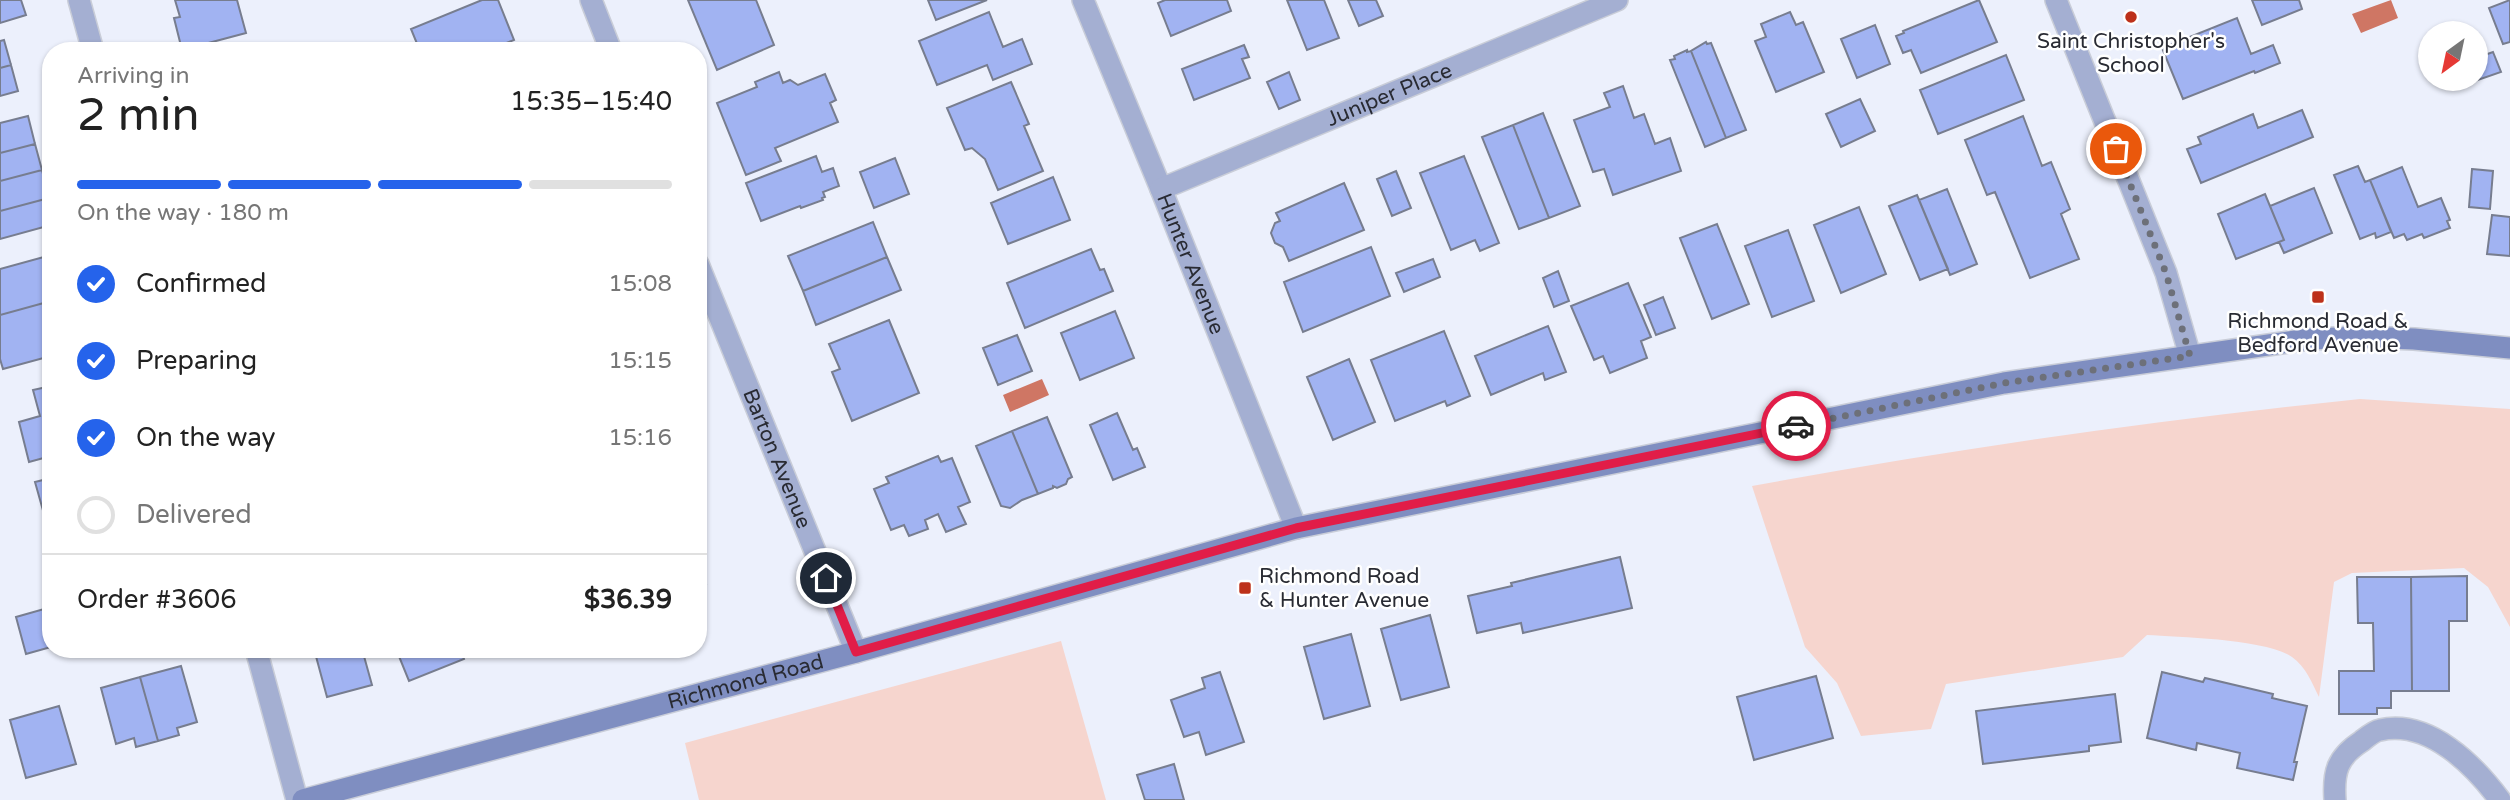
<!DOCTYPE html>
<html lang="en">
<head>
<meta charset="utf-8">
<style>
	:root { --surface:#fff; --page:#f2f2f2; --text:#222; --muted:#767676; --line:#e0e0e0; --accent:#2563eb }
	body { margin:0; font-family:"Varela Round",sans-serif; background:var(--page); color:var(--text); height:100vh; display:flex; flex-direction:column; font-size:26px; white-space:nowrap }
	* { box-sizing:border-box; margin:0 }
	p { font-size:23px; color:var(--muted) }
	.icon { flex:none; width:38px; height:38px; fill:none; stroke:currentColor; stroke-width:2; stroke-linecap:round; stroke-linejoin:round }
	.map { position:relative; flex:1; overflow:hidden }
	.side { position:absolute; left:42px; top:42px; width:665px; height:616px; display:flex; flex-direction:column; background:var(--surface); border-radius:28px; box-shadow:0 2px 5px #0004 }
	.side>* { flex:none }
	.needle { width:46px; rotate:213deg }
	.controls { position:absolute; left:2418px; top:21px; display:grid; gap:14px }
	.controls a { display:grid; place-items:center; width:70px; height:70px; border-radius:50%; background:var(--surface); box-shadow:0 2px 5px #0004; font-size:35px }
	.pin { position:absolute; display:grid; place-items:center; width:60px; height:60px; color:#fff; margin:-30px; border:4px solid #fff; border-radius:50%; box-shadow:0 2px 7px #0007 }
	.courier { position:absolute; display:grid; place-items:center; width:70px; height:70px; margin:-35px; border:5px solid #e11d48; border-radius:50%; background:#fff; color:#222; box-shadow:0 2px 9px #0007 }
	.summary em { font-style:normal; font-weight:600 }
	.summary div { display:flex; flex-direction:column-reverse }
	.summary { display:flex; align-items:center; justify-content:space-between; height:119px; padding:0 35px }
	h1 { font-size:46px; font-weight:600; line-height:52px }
	.bar { display:grid; grid-template-columns:repeat(4,1fr); gap:10px 7px; align-content:center; height:84px; padding:0 35px }
	.bar i { height:9px; border-radius:5px; background:var(--line) }
	.bar .on { background:var(--accent) }
	.bar p { grid-column:span 4 }
	.line { display:flex; align-items:center; gap:18px; padding:0 35px; border-top:2px solid var(--line) }
	.line div { flex:1 }
	ol { padding:0 35px; list-style:none }
	li { display:flex; align-items:center; gap:21px; height:77px }
	li p { margin-inline-start:auto }
	li .icon { padding:7px; border-radius:50%; background:var(--accent); color:#fff; stroke-width:4 }
	li:last-child { color:var(--muted) }
	li i { width:38px; height:38px; border:4px solid var(--line); border-radius:50% }
	.map>svg:first-child { display:block }
</style>
</head>
<body>
<div class="map">
<svg width="2510" height="800" viewBox="0 0 2510 800">
	<rect width="100%" height="100%" fill="#ecf0fc"/>
	<path fill="#f6d5ce" d="M2360,399l150,10v218l-22,-40 -24,-19 -112,5 -18,9 -15,115c-7,-14 -13,-30 -27,-40 -26,-18 -112,-20 -145,-22l-24,22 -177,27 -15,45 -70,7 -24,-53 -32,-36 -53,-161c202,-37 404,-66 608,-87z
		M1061,641l45,159h-407l-14,-57z"/>
	<path fill="#cf7664" d="M2391,0l7,18 -37,15 -9,-19z
		M1042,379l7,16 -39,17 -7,-17z"/>
	<path fill="#a1b3f2" stroke="#777d8f" stroke-width="2" d="M0,0h21l5,15 -26,8z
		M175,0h62l9,33 -64,17 -8,-32 6,-1z
		M482,0h16l16,40 -28,11h-66l-9,-22z
		M688,0h68l18,45 -57,25z
		M928,0h59l-51,20z
		M1165,0h62l4,11 -60,25 -13,-33z
		M1287,0h37l15,38 -32,12z
		M1348,0h28l7,16 -24,10z
		M1979,0l18,42 -76,31 -10,-23 -8,3 -7,-17 8,-3 -1,-2z
		M2252,0h47l3,9 -40,16z
		M2510,0v42l-7,2 -14,-36z
		M989,12l14,35 19,-8 10,25 -39,16 -6,-15 -50,20 -18,-44z
		M1790,12l6,13 7,-3 21,50 -48,20 -21,-51 11,-4 -5,-13z
		M2237,18l14,36 22,-9 7,18 -25,10 -1,-2 -71,28 -21,-51z
		M1875,25l15,39 -33,14 -16,-39z
		M4,40l7,25 -11,3v-27z
		M1706,42l1,2 4,-1 35,87 -20,8 -35,-87z
		M1244,45l5,12 -7,2 8,19 -56,22 -12,-31z
		M1687,50v2l4,-1 35,87 -21,9 -35,-87 5,-1 -1,-3z
		M2493,52l8,20 -32,11 -2,-4h9v-21z
		M2006,55l18,45 -86,34 -18,-44z
		M11,65l7,26 -18,5v-28z
		M779,72l4,11 7,-3 8,5 27,-11 11,26 -6,3 8,19 -63,26 6,13 -35,14 -29,-72 40,-16 -2,-5z
		M1289,72l11,28 -21,9 -12,-27z
		M1011,82l18,42 -5,2 19,45 -45,19 -13,-31 -13,-11 -7,2 -18,-42z
		M1623,86l11,32 10,-4 11,30 15,-6 11,33 -68,24 -9,-26 -11,3 -19,-52 36,-13 -6,-14z
		M1860,99l15,32 -34,16 -15,-33z
		M2302,110l11,27 -112,46 -14,-34 14,-5 -3,-7 55,-23 5,14z
		M1543,113l37,93 -31,12 -36,-93z
		M28,116l7,28 -35,9v-30z
		M2023,116l19,50 9,-4 19,47 -9,5 18,45 -49,19 -35,-86 -8,3 -22,-55z
		M1513,125l36,93 -30,11 -37,-92z
		M35,144l7,26 -42,11v-28z
		M816,156l6,16 11,-4 6,18 -16,6 2,5 -3,1 1,2 -22,8 -1,-2 -39,15 -15,-38z
		M1464,156l35,87 -19,8 -5,-11 -24,10 -31,-77z
		M895,158l14,36 -35,14 -14,-36z
		M2358,166l7,16 5,-2 21,52 -15,6 -1,-5 -15,6 -26,-64z
		M2402,167l16,40 23,-9 9,22 -3,1 3,7 -26,10 -2,-4 -15,6 -3,-6 -10,4 -24,-58z
		M2472,169l21,2 -3,38 -21,-2z
		M42,170l7,28 -49,13v-30z
		M1396,171l15,37 -19,8 -15,-37z
		M1053,177l17,43 -62,24 -17,-41z
		M1344,183l20,47 -75,31 -6,-14 -8,-4 -4,-10 4,-10 5,-2 -4,-8z
		M2314,188l18,45 -48,20 -5,-11 5,-2 -14,-34z
		M1947,189l30,75 -27,11 -31,-75z
		M2265,194l19,46 -48,19 -18,-45z
		M1917,195l31,74 -28,11 -31,-74z
		M49,198l2,27 -51,14v-28z
		M1859,207l27,67 -45,19 -27,-68z
		M2492,215l18,2v39l-23,-2z
		M873,222l14,35 -84,34 -15,-35z
		M1717,224l32,80 -37,15 -32,-81z
		M1788,230l26,71 -42,16 -27,-71z
		M1371,247l19,49 -87,36 -19,-50z
		M1091,249l9,21 4,-1 9,22 -88,37 -18,-45z
		M51,255v46l-51,14v-46z
		M887,257l14,33 -85,35 -13,-34z
		M1433,259l7,18 -36,15 -8,-19z
		M1558,271l11,30 -15,6 -11,-29z
		M1628,283l23,54 -10,4 6,17 -37,15 -7,-17 -9,4 -23,-54z
		M1663,297l12,31 -19,7 -12,-30z
		M51,301v55l-48,13 -3,-10v-44z
		M1115,311l19,47 -54,22 -19,-47z
		M889,320l30,73 -67,28 -20,-49 8,-3 -11,-25z
		M1548,326l18,46 -21,8 -2,-7 -52,22 -16,-39z
		M1444,331l26,65 -23,10 -2,-5 -50,20 -24,-61z
		M1017,335l15,36 -34,14 -15,-37z
		M1349,359l26,63 -42,18 -26,-63z
		M51,386v70l-22,6 -10,-40 21,-6 -7,-26z
		M1117,413l16,37 4,-2 8,19 -32,13 -23,-55z
		M1047,417l25,60 -4,2 -2,5 -9,4 -4,-2v2l-15,6 -26,-63z
		M1012,431l26,63 -16,6 -12,8 -9,-2 -25,-60z
		M938,456l3,6 11,-4 18,44 -12,5 8,17 -20,8 -8,-18 -13,6 3,9 -19,7 -5,-11 -13,5 -17,-41 15,-6 -3,-6z
		M51,478v34l-7,2 -9,-32z
		M698,540l8,44 -8,2z
		M1620,557l12,51 -109,25 -2,-10 -44,10 -9,-37 44,-10 -1,-3z
		M2467,576v45h-18v70h-37l-1,-114z
		M2357,577h54l1,114h-21v17h-14v6h-38v-43h35l-1,-48h-15z
		M51,607v40l-25,7 -10,-37z
		M1430,615l19,72 -48,13 -20,-71z
		M1351,634l19,72 -46,13 -20,-72z
		M314,649h48l10,36 -45,12z
		M396,649h64l4,10 -55,22z
		M181,666l16,56 -20,6 2,7 -21,6 -18,-64z
		M1220,672l24,70 -38,13 -7,-23 -15,5 -13,-37 34,-12 -3,-10z
		M2162,672l41,10 2,-4 68,16 -1,4 35,8 -13,56h3l-4,18 -56,-12 3,-15 -43,-10 -1,7 -49,-12z
		M1816,676l17,62 -79,22 -17,-63z
		M140,677l18,64 -22,6 -2,-9 -18,6 -15,-56z
		M2115,694l6,48 -32,4v5l-106,13 -7,-53z
		M59,706l17,58 -50,14 -16,-58z
		M1174,764l10,36h-39l-8,-25z"/>
	<g fill="none" stroke-linecap="round" stroke-linejoin="round">
		<defs>
			<path id="lane" d="M2335,800c-2,-28 2,-43 27,-59 5,-4 12,-10 18,-11 49,-11 94,35 120,70"/>
			<g id="street">
				<path d="M79,0l14,51"/>
				<path d="M591,0l20,51"/>
				<path id="s1" d="M1083,0l78,189 135,339"/>
				<path d="M2056,0l110,273 24,83"/>
				<path id="s2" d="M1161,189l456,-189"/>
				<path id="s3" d="M698,264l158,388"/>
				<path d="M256,649l41,151"/>
			</g>
			<g id="secondary">
				<path id="s4" d="M303,800l553,-148 440,-124 708,-145 305,-44 55,-2 50,2 96,9"/>
			</g>
		</defs>
		<use href="#lane" stroke="#c9cdd8" stroke-width="24"/>
		<use href="#street" stroke="#c9cdd8" stroke-width="24"/>
		<use href="#secondary" stroke="#c9cdd8" stroke-width="24"/>
		<use href="#lane" stroke="#a4afd2" stroke-width="21"/>
		<use href="#street" stroke="#a4afd2" stroke-width="21"/>
		<use href="#secondary" stroke="#7f8ec1" stroke-width="21"/>
	</g>
	<g fill="none" stroke-linecap="round" stroke-linejoin="round">
		<path stroke="#6d7079" stroke-width="7" stroke-dasharray="0 12.6" d="M1796,426l208,-43 186,-27 -24,-83 -50,-124"/>
		<path stroke="#e11d48" stroke-width="9" d="M826,578l30,74 440,-124 500,-102"/>
	</g>
	<g fill="#bd311a" stroke="#fff" stroke-width="2.5">
		<circle cx="2131" cy="17" r="7"/>
		<rect x="2311" y="290" width="14" height="14" rx="3.5"/>
		<rect x="1238" y="581" width="14" height="14" rx="3.5"/>
	</g>
	<g text-anchor="middle" dominant-baseline="central" stroke-width="5" stroke-linejoin="round" paint-order="stroke">
		<g font-size="21" fill="#292b33" stroke="#fff">
			<text x="2131" y="41">Saint Christopher's<tspan x="2131" dy="24">School</tspan></text>
			<text x="2318" y="321">Richmond Road &amp;<tspan x="2318" dy="24">Bedford Avenue</tspan></text>
			<text x="1259" y="576" text-anchor="start">Richmond Road<tspan x="1259" dy="24">&amp; Hunter Avenue</tspan></text>
		</g>
		<g font-size="21" fill="#292b33" stroke="#fff">
			<text stroke="none"><textPath href="#s2" startOffset="247">Juniper Place</textPath></text>
			<text stroke="none"><textPath href="#s1" startOffset="285">Hunter Avenue</textPath></text>
			<text stroke="none"><textPath href="#s3" startOffset="210">Barton Avenue</textPath></text>
			<text stroke="none"><textPath href="#s4" startOffset="458">Richmond Road</textPath></text>
		</g>
	</g>
</svg>
<div class="controls">
<a><svg class="needle" viewBox="-14 -14 28 28"><path d="M0-13l5 13h-10z" fill="#e53935"/><path d="M0 13l5-13h-10z" fill="#767676"/></svg></a>
</div>
<div class="pin" style="left:2116px;top:149px;background:#ea580c"><svg class="icon" aria-label="bag" viewBox="0 0 24 24"><path d="M5 8h14l-1 12H6zM9 8a3 3 0 0 1 6 0"/></svg></div>
<div class="pin" style="left:826px;top:578px;background:#1f2937"><svg class="icon" aria-label="home" viewBox="0 0 24 24"><path d="M3 11l9-7 9 7M6 9v11h12V9"/></svg></div>
<div class="courier" style="left:1796px;top:426px"><svg class="icon" aria-label="car" viewBox="0 0 24 24"><path d="M5 17H2v-5l4-1 3-4h7l3 4 3 1v5h-3M9 17h6M6 11h13"/><circle cx="7" cy="17" r="2"/><circle cx="17" cy="17" r="2"/></svg></div>
<section class="side">
<div class="summary"><div><h1>2 min</h1><p>Arriving in</p></div><em>15:35–15:40</em></div>
<div class="bar"><i class="on"></i><i class="on"></i><i class="on"></i><i></i><p>On the way · 180 m</p></div>
<ol>
<li><svg class="icon" aria-label="check" viewBox="0 0 24 24"><path d="M5 12l5 5 9-10"/></svg>Confirmed<p>15:08</p></li>
<li><svg class="icon" aria-label="check" viewBox="0 0 24 24"><path d="M5 12l5 5 9-10"/></svg>Preparing<p>15:15</p></li>
<li><svg class="icon" aria-label="check" viewBox="0 0 24 24"><path d="M5 12l5 5 9-10"/></svg>On the way<p>15:16</p></li>
<li><i></i>Delivered</li>
</ol>
<div class="line" style="height:91px"><div>Order #3606</div><b>$36.39</b></div>
</section>
</div>
</body>
</html>
